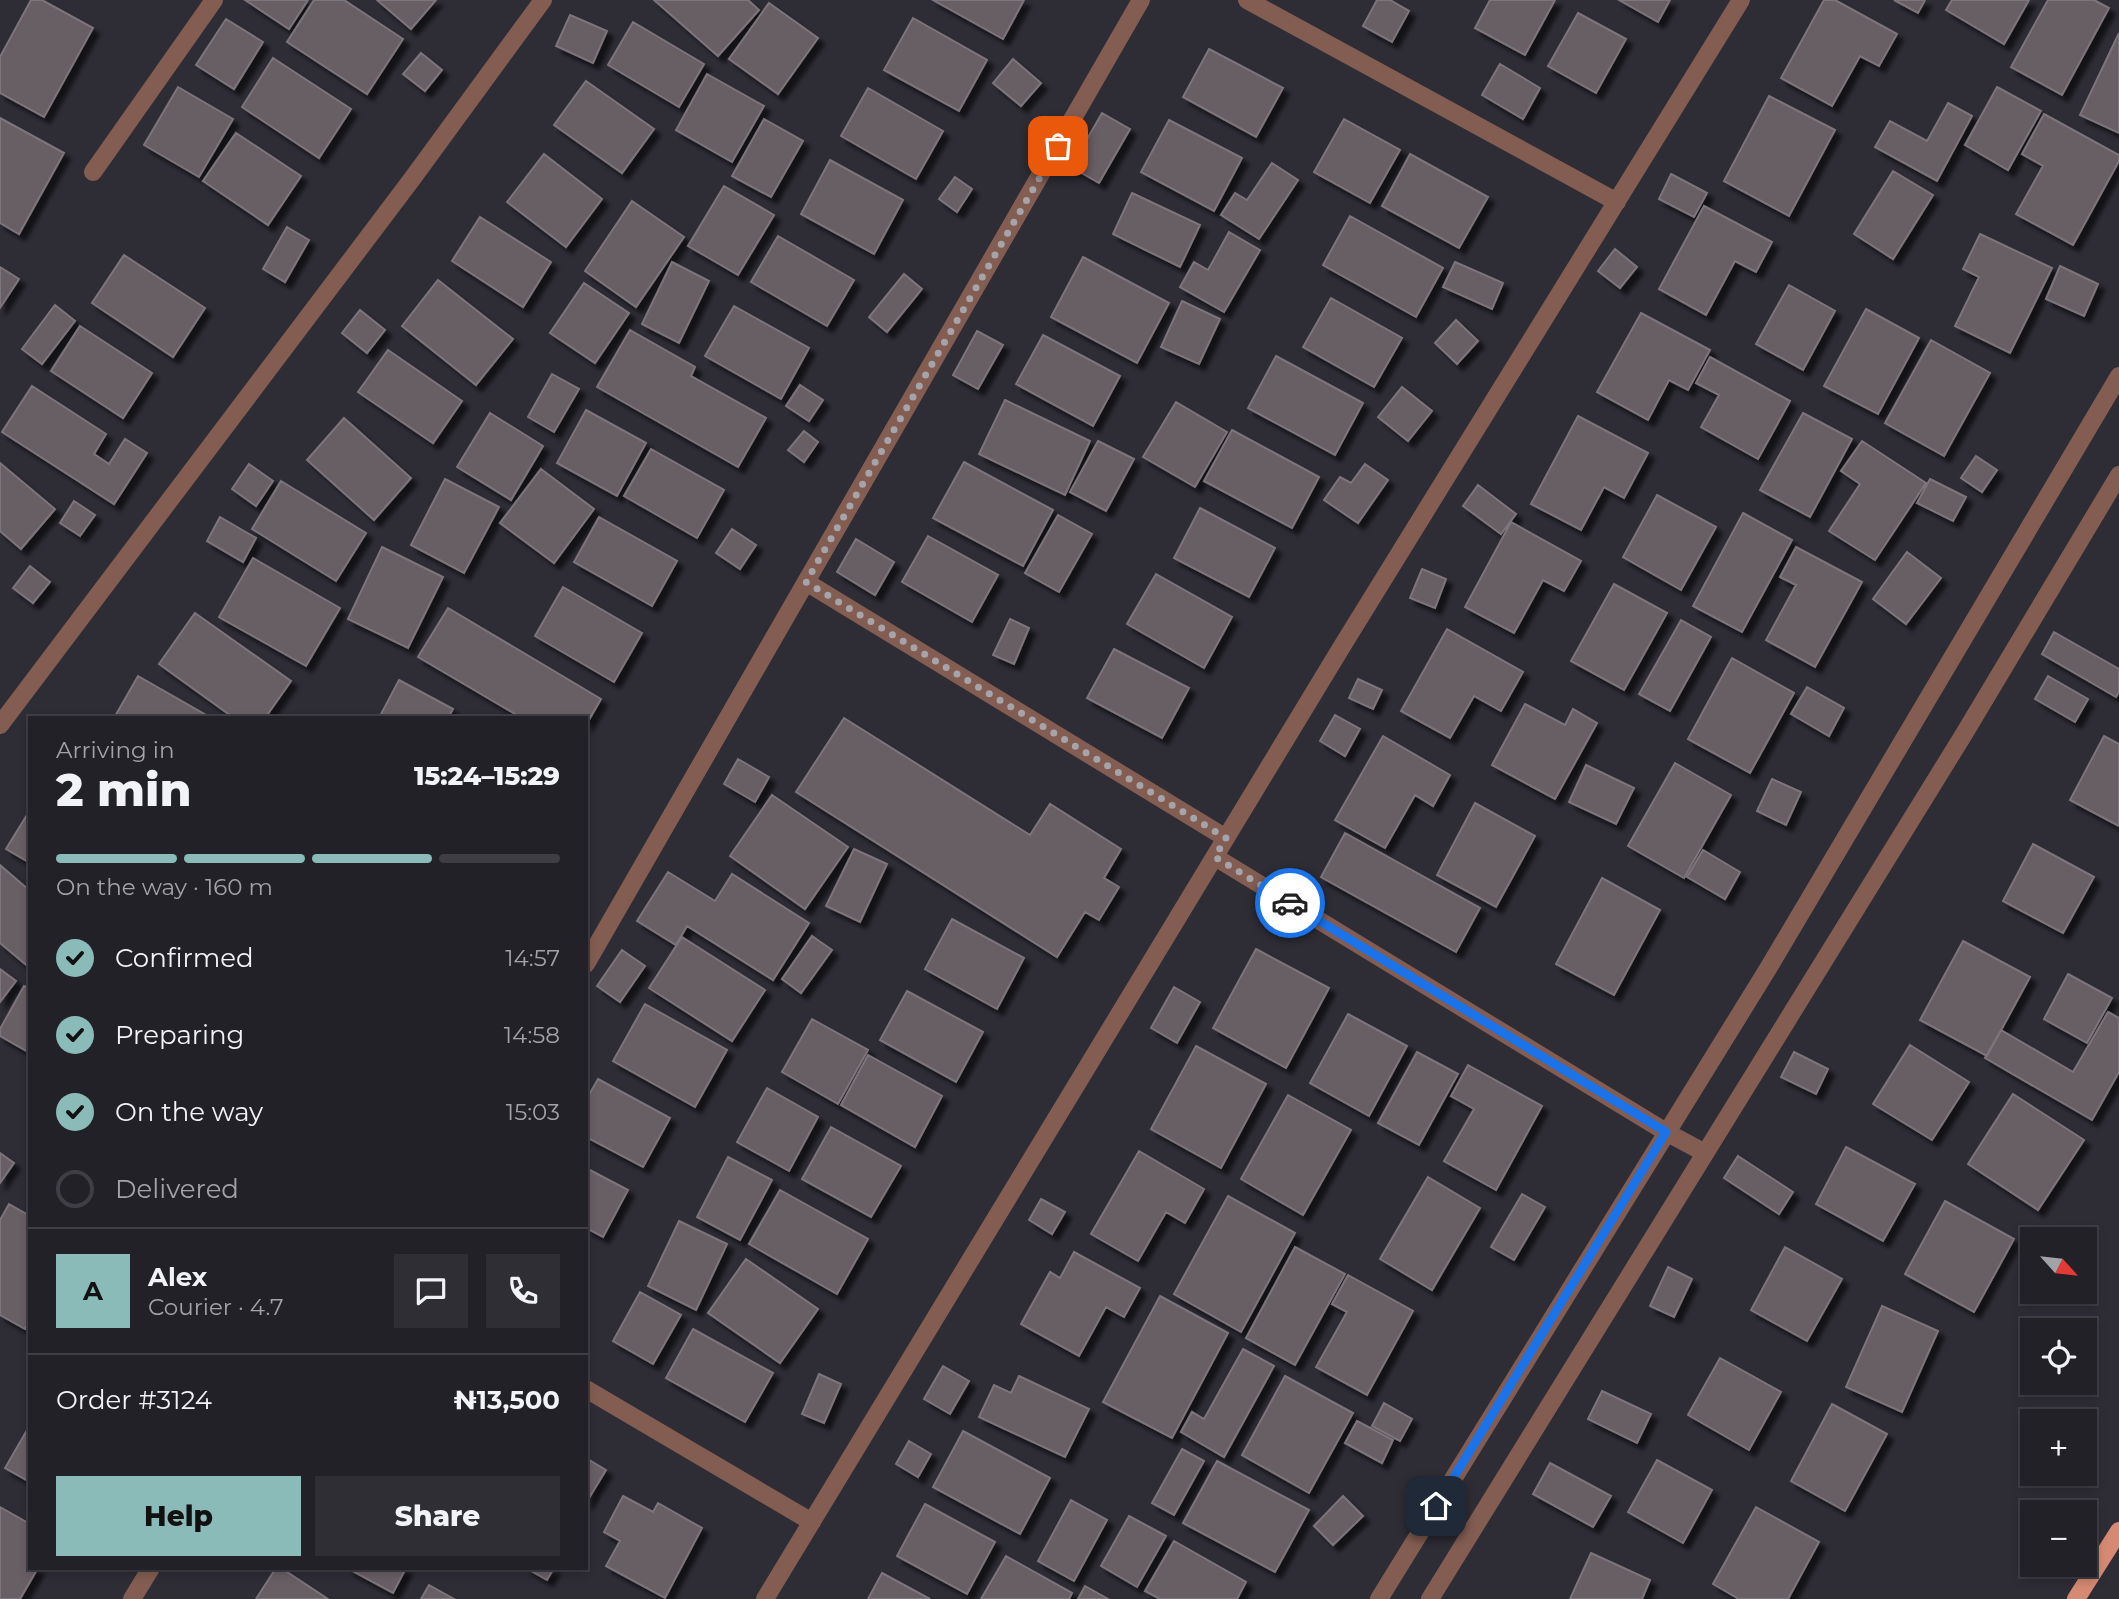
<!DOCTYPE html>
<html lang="en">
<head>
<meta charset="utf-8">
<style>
	:root { --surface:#222128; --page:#2e2e34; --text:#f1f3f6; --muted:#a2a3a8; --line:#3f3e45; --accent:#8bbbb9 }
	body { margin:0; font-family:Montserrat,sans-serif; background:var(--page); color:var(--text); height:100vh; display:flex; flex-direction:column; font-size:26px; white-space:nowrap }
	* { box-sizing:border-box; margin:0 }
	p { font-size:23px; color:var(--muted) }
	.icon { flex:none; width:38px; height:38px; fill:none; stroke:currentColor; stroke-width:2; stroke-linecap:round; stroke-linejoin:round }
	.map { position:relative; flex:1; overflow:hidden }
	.sheet { position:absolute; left:28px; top:716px; width:560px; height:854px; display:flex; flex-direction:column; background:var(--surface); border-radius:0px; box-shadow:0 4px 10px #0003,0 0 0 2px var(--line) }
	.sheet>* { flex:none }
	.needle { width:46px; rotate:117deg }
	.buttons { position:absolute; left:2020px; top:1227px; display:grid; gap:14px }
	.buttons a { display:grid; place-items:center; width:77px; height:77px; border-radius:0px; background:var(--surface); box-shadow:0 4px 10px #0003,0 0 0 2px var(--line); font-size:35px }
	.pin { position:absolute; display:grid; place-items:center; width:60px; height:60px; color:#fff; margin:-30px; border-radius:14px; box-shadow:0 4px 10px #0006 }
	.courier { position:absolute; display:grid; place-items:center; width:70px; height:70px; margin:-35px; border:5px solid #1a73e8; border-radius:50%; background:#fff; color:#222; box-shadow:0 2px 9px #0007 }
	.overview em { font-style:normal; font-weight:800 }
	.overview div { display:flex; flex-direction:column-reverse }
	.overview { display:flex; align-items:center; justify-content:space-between; height:119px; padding:0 28px }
	h1 { font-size:46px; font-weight:800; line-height:52px }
	.bar { display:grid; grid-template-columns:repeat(4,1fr); gap:10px 7px; align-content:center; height:84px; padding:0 28px }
	.bar i { height:9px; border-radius:5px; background:var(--line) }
	.bar .active { background:var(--accent) }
	.bar p { grid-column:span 4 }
	.line { display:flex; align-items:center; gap:18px; padding:0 28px; border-top:2px solid var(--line) }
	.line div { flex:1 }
	.round { display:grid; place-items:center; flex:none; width:74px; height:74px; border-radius:0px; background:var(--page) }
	ol { padding:0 28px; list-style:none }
	li { display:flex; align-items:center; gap:21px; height:77px }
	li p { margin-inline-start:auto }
	li .icon { padding:7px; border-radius:50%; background:var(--accent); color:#111; stroke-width:4 }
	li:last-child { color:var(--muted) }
	li i { width:38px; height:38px; border:4px solid var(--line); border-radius:50% }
	.action { display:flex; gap:14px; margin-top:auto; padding:14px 28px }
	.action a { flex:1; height:80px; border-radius:0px; background:var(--accent); color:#111; font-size:28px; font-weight:800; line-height:80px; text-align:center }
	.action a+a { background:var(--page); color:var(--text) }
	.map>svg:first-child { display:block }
</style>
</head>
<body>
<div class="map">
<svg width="2119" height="1599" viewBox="0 0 2119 1599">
	<defs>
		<filter id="shadow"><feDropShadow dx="6" dy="6" stdDeviation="2" flood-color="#0009"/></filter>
	</defs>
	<rect width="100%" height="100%" fill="#2e2c35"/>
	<path fill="#675e65" stroke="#7d747b" stroke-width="2" filter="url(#shadow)" d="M31,0h11l51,28 -49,89 -44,-24v-36z
		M245,0h63l-19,29z
		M314,0h30l59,39 -36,55 -80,-52z
		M377,0h59l-25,29z
		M654,0h94l11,10 -41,46z
		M933,0h91l-21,39z
		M1377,0h13l19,11 -17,31 -29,-16z
		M1490,0h65l-30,55 -50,-27z
		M1619,0h51l-12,22z
		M1824,0h11l62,34 -18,32 -19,-10 -28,50 -51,-28z
		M1894,0h31l-7,13z
		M1952,0h77l-25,44 -58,-34z
		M2048,0h46l15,8 -47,87 -51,-28z
		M769,3l49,35 -40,56 -49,-35z
		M1578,13l48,26 -30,54 -48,-27z
		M570,15l37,16 -14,32 -37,-17z
		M913,18l74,42 -28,51 -75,-41z
		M226,19l37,23 -29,47 -38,-24z
		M633,22l71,42 -25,43 -71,-42z
		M2119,33v100l-39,-18z
		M1209,49l74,39 -27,49 -73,-40z
		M421,53l21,17 -17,21 -22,-17z
		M273,58l78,51 -32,49 -77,-51z
		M1013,59l28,24 -20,23 -28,-23z
		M1500,64l40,24 -17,31 -41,-24z
		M707,74l57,32 -32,56 -56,-32z
		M586,81l68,48 -32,44 -68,-48z
		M178,87l55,32 -34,58 -55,-32z
		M1997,87l44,24 -33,59 -43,-25z
		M868,88l75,43 -27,48 -75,-43z
		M1769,96l66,34 -46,86 -65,-35z
		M1948,103l24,13 -35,65 -62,-34 15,-26 37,20z
		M1102,113l28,16 -31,54 -28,-16z
		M2044,114l75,41v6l-46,84 -57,-31 27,-48 -21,-12z
		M0,118l64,35 -45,81 -19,-11z
		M764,119l39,22 -32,56 -39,-21z
		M1344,119l56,31 -30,53 -56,-31z
		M1169,120l73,38 -28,53 -73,-39z
		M236,133l65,43 -33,49 -65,-44z
		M544,154l58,45 -36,48 -59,-45z
		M1410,154l78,43 -29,51 -77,-42z
		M830,160l73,40 -29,54 -73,-40z
		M1272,163l26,17 -39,59 -38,-24 14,-22 12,7z
		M1893,171l40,24 -40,64 -39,-25z
		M1671,174l36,19 -13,24 -35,-18z
		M955,177l17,12 -15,23 -18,-13z
		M724,186l50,29 -36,60 -50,-29z
		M1132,193l68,32 -20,42 -67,-33z
		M632,201l52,36 -48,70 -51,-36z
		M1704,206l68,36 -16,30 -21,-11 -29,54 -47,-26z
		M1350,216l93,52 -27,49 -93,-52z
		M480,217l71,45 -28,45 -71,-46z
		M287,227l22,13 -24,42 -22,-13z
		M1229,232l31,18 -36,62 -44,-25 14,-25 14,8z
		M1980,234l72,34 -42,85 -55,-27 24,-49 -16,-8z
		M778,236l76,44 -27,46 -76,-44z
		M1615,249l22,18 -17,21 -22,-17z
		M124,255l81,53 -32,49 -81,-54z
		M1083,257l86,46 -32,60 -86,-46z
		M672,262l37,19 -30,62 -37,-19z
		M1455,262l48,21 -11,26 -49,-22z
		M2060,266l38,18 -14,32 -38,-17z
		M0,267l19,12 -19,29z
		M904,274l18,15 -35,43 -18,-15z
		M438,280l75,59 -37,46 -74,-59z
		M584,283l45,30 -34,50 -45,-30z
		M1789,285l46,26 -32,59 -47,-26z
		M1331,298l71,40 -28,49 -71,-40z
		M1182,301l38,18 -21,45 -38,-17z
		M55,305l20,16 -33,43 -20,-15z
		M734,306l75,42 -28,51 -76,-43z
		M1866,309l53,29 -41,76 -54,-28z
		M360,310l25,20 -18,23 -25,-20z
		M1641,313l69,37 -22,40 -19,-10 -21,40 -51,-28z
		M1456,320l22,21 -21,23 -22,-21z
		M80,326l72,47 -29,45 -72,-47z
		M630,330l65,37 -4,9 75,42 -28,49 -141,-80z
		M977,331l26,14 -25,44 -25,-14z
		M1043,335l77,41 -27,50 -77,-42z
		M1931,340l59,33 -46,83 -59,-33z
		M388,350l74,51 -29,42 -75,-51z
		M1276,356l87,47 -28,52 -87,-47z
		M1710,357l80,44 -32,58 -57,-32 18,-32 -23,-12z
		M552,374l27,15 -25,43 -26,-15z
		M800,385l23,15 -14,21 -23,-15z
		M32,386l74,48 -12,20 15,10 16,-25 22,14 -33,51 -112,-72z
		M1402,387l30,24 -24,30 -30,-24z
		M1005,400l85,41 -25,54 -86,-41z
		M1176,402l51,30 -32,55 -52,-30z
		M586,410l60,33 -29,53 -60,-33z
		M490,413l53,33 -32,54 -54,-33z
		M1803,413l49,26 -42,78 -50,-27z
		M1578,416l70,37 -24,45 -20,-11 -23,43 -50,-26z
		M344,418l67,60 -37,42 -67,-60z
		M1232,430l87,47 -27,51 -88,-47z
		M804,431l14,11 -14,20 -16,-12z
		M1098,441l36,18 -28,52 -36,-19z
		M1862,441l64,42 -51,77 -46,-29 31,-47 -19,-13z
		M651,449l73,41 -27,48 -73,-42z
		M1976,456l21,14 -15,22 -21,-14z
		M964,462l89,48 -30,56 -90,-48z
		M0,463l55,46 -34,40 -21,-18z
		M249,464l24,17 -17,25 -24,-17z
		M1365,464l23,16 -30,43 -34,-23 16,-23 11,6z
		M541,469l53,40 -40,54 -54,-40z
		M445,479l54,28 -35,66 -53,-28z
		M1930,479l36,18 -13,24 -36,-18z
		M281,481l85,52 -30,48 -84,-52z
		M1478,485l38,29 -15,20 -38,-28z
		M1657,495l59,32 -35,63 -58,-33z
		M74,501l21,14 -15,21 -20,-13z
		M1200,508l75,40 -26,49 -75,-39z
		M1743,513l49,27 -50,92 -49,-26z
		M1058,515l34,19 -33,58 -34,-19z
		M220,517l36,21 -13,24 -36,-21z
		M599,517l78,44 -25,45 -78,-44z
		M1511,522l70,39 -17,30 -21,-11 -29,53 -49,-26z
		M732,529l24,16 -16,24 -24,-16z
		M928,536l70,39 -26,47 -70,-40z
		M856,539l38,23 -19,33 -38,-23z
		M382,547l61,30 -35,71 -60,-29z
		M1796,547l66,35 -47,85 -49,-27 30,-55 -16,-8z
		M1907,552l34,26 -35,46 -33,-25z
		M253,558l87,50 -34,58 -87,-49z
		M30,566l20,16 -17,21 -20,-15z
		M1422,569l24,10 -11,29 -25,-10z
		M1156,574l76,43 -28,51 -77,-44z
		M1614,584l53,29 -43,77 -53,-29z
		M563,587l79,46 -28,49 -79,-46z
		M448,608l153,91 -15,26v-7h-64l-104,-61z
		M195,613l96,68 -26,37h-31l-75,-54z
		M1010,619l19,9 -15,36 -21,-9z
		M1681,620l30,17 -41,74 -31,-17z
		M1447,629l76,43 -22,39 -27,-15 -24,42 -49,-27z
		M2054,632l65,37v23l-3,5 -74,-43z
		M1114,649l75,39 -27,50 -75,-40z
		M1732,658l62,35 -44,80 -62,-34z
		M138,676l68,39 -1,3h-91z
		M2048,676l40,23 -13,23 -40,-23z
		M1358,679l24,11 -9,19 -24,-11z
		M399,680l54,29 -5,9h-69z
		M1807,687l37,21 -15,28 -38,-22z
		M1525,704l40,21 8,-16 24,14 -42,76 -63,-34z
		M1335,715l25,14 -15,27 -25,-15z
		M844,718l186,117 20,-31 71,45 -17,29 15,9 -20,33 -14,-8 -28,45 -261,-165z
		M1383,736l67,39 -17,31 -18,-11 -30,53 -50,-28z
		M2104,736l15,8v82l-49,-26z
		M738,759l31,18 -14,25 -31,-18z
		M1675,763l56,32 -47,83 -56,-32z
		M1586,765l48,23 -18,36 -47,-22z
		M1772,779l29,13 -15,33 -29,-14z
		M772,795l76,52 -43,62 -75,-53z
		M1475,803l60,33 -39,71 -59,-32z
		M30,810v53l-24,-14z
		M1345,833l135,75 -24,44 -135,-75z
		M2033,844l61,33 -31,56 -60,-32z
		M854,849l33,15 -27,58 -34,-16z
		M1703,850l37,22 -15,27 -38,-22z
		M0,865l30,26v77l-30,-25z
		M668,872l47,29 17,-27 77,49 -36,57 -86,-54 -11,19 -39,-24z
		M1602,878l58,32 -46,85 -58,-31z
		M952,919l72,39 -27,51 -72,-40z
		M812,936l20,14 -31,43 -19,-14z
		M682,937l83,53 -33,51 -83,-53z
		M1963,941l67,36 -43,79 -67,-36z
		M1256,949l73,39 -43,80 -73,-40z
		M622,950l23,16 -25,36 -23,-16z
		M0,969l16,12 -16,21z
		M2068,974l44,24 -25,45 -43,-24z
		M24,986l6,3v64l-30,-17v-7z
		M1174,987l26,15 -23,41 -26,-15z
		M907,991l76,41 -27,50 -76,-42z
		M645,1004l82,46 -32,57 -82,-46z
		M2108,1012l11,6v54l-27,48 -107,-62 16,-28 72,42z
		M1348,1014l59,32 -38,70 -59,-33z
		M812,1019l56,31 -30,54 -56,-32z
		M1910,1045l59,37 -37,58 -59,-36z
		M1196,1046l70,38 -45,84 -70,-39z
		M1417,1052l41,22 -39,71 -41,-22z
		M1794,1052l34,17 -12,25 -35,-17z
		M868,1055l74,41 -27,51 -74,-42z
		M1468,1065l74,41 -46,84 -52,-29 30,-52 -23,-13z
		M598,1079l72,39 -27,49 -57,-30v-37z
		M767,1088l51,29 -29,54 -52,-29z
		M2013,1094l71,46 -46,70 -70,-46z
		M1288,1095l63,35 -48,85 -62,-36z
		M831,1127l70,39 -30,51 -69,-38z
		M1846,1147l69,37 -32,57 -67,-37z
		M1139,1151l65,38 -19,34 -19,-11 -28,49 -47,-27z
		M0,1153l14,10 -14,20z
		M1738,1156l55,36 -14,22 -55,-36z
		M728,1157l44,23 -32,60 -43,-23z
		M586,1168l42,22 -25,47 -17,-9z
		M1428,1177l52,31 -48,82 -52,-31z
		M780,1190l88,49 -31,55 -88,-50z
		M1522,1194l23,13 -31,53 -23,-13z
		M1228,1196l67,37 -54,99 -67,-38z
		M1041,1199l24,13 -13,22 -23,-14z
		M1945,1201l69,38 -40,73 -69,-38z
		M9,1204l21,12v104l-5,9 -25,-14v-95z
		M679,1221l48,23 -31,66 -48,-24z
		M1295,1247l50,27 -50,91 -49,-27z
		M1785,1247l57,32 -35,62 -56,-31z
		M1074,1252l66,36 -16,29 -18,-10 -27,49 -58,-32 29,-52 10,6z
		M746,1259l72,50 -38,54 -72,-50z
		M1668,1267l24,12 -18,38 -24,-11z
		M1348,1275l65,36 -46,84 -51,-28 31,-55 -15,-8z
		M640,1292l41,23 -28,49 -40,-23z
		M1160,1296l68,37 -56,105 -69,-36z
		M1882,1306l56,25 -36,81 -56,-25z
		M693,1329l80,44 -28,49 -79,-44z
		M1243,1349l31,17 -50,91 -43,-25 11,-20 12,7z
		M1720,1358l61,34 -32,58 -61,-35z
		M943,1366l26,15 -19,33 -26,-15z
		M819,1374l22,10 -17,39 -22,-9z
		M1019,1376l70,33 -24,48 -86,-40 15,-32 17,8z
		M1285,1376l68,37 -44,80 -67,-38z
		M1602,1391l49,23 -14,29 -49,-24z
		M1384,1403l28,16 -12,22 -28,-15z
		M1832,1404l55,30 -42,77 -54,-30z
		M1357,1421l36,19 -11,23 -37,-20z
		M30,1425v57l-25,-14z
		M963,1431l87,47 -30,56 -87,-47z
		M909,1441l22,13 -13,23 -22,-13z
		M1182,1449l22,12 -30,54 -22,-12z
		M586,1458l20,12 -20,33z
		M1657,1460l55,30 -29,53 -55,-31z
		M1217,1461l92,49 -34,62 -92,-49z
		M1550,1463l61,33 -18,31 -60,-33z
		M623,1496l30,16 5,-9 44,25 -37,70 -59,-32 14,-25 -16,-9z
		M1343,1496l20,20 -30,29 -19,-19z
		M1071,1500l36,20 -33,61 -36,-20z
		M925,1504l70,38 -28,52 -70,-38z
		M0,1507l30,17v44h8l-18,31h-20z
		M1756,1507l63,35 -31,57h-49l-26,-15z
		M1129,1516l37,20 -29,51 -36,-21z
		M1174,1541l72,41 -9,17h-77l-15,-8z
		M1591,1553l59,27 -8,19h-72z
		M1006,1556l66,37 -3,6h-88z
		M276,1568h5l47,31h-72z
		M347,1568h59l-13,25z
		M526,1568h28l-7,12z
		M882,1573l48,26h-62z
		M429,1585l25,14h-33z
		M1085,1586l23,13h-30z"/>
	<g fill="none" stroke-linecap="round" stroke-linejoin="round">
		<path stroke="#835d52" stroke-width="18" d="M1247,0l370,202
			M93,172l121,-172
			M806,582l420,256
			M0,725l412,-546 131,-179
			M1215,857l451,275 39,21
			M586,964l555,-964
			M586,1389l226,133
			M132,1599l19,-31
			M765,1599l576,-951 400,-648
			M1379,1599l390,-632 350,-591
			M1430,1599l534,-865 155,-259"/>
		<path stroke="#d68a73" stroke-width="18" d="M2076,1599l43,-68"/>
	</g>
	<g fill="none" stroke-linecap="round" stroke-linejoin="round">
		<path stroke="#a5a4ab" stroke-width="7" stroke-dasharray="0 12.6" d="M1058,146l-252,436 420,256 -11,19 75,46"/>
		<path stroke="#1a73e8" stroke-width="9" d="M1290,903l376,229 -230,374"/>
	</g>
</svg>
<div class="buttons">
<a><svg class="needle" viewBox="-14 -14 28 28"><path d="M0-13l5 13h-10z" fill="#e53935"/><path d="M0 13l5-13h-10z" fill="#a2a3a8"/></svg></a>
<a><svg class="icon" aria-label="locate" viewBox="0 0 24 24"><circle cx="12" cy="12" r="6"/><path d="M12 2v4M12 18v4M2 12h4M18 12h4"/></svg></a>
<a>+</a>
<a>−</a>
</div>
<div class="pin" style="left:1058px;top:146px;background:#ea580c"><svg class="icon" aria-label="bag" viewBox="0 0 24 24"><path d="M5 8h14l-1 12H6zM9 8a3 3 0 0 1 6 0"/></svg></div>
<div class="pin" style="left:1436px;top:1506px;background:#1f2937"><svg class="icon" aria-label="home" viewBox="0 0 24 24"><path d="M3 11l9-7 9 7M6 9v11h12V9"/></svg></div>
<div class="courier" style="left:1290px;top:903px"><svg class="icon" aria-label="car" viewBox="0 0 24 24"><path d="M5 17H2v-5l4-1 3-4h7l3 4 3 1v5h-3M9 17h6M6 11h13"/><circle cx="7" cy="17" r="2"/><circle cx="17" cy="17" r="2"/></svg></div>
<section class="sheet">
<div class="overview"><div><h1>2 min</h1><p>Arriving in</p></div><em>15:24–15:29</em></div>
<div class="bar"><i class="active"></i><i class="active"></i><i class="active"></i><i></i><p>On the way · 160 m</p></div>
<ol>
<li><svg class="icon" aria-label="check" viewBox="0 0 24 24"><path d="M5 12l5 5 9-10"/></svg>Confirmed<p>14:57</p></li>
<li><svg class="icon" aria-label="check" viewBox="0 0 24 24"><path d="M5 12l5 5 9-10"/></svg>Preparing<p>14:58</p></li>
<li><svg class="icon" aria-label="check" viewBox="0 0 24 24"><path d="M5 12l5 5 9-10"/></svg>On the way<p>15:03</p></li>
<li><i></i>Delivered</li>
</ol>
<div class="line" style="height:126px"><b class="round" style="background:var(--accent);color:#111">A</b><div><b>Alex</b><p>Courier · 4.7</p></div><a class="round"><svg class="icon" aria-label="chat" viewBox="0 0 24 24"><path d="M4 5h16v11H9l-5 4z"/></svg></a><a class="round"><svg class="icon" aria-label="phone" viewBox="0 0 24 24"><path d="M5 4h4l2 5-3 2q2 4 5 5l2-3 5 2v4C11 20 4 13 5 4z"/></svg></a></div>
<div class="line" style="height:91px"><div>Order #3124</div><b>₦13,500</b></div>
<div class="action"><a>Help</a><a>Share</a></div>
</section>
</div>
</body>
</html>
